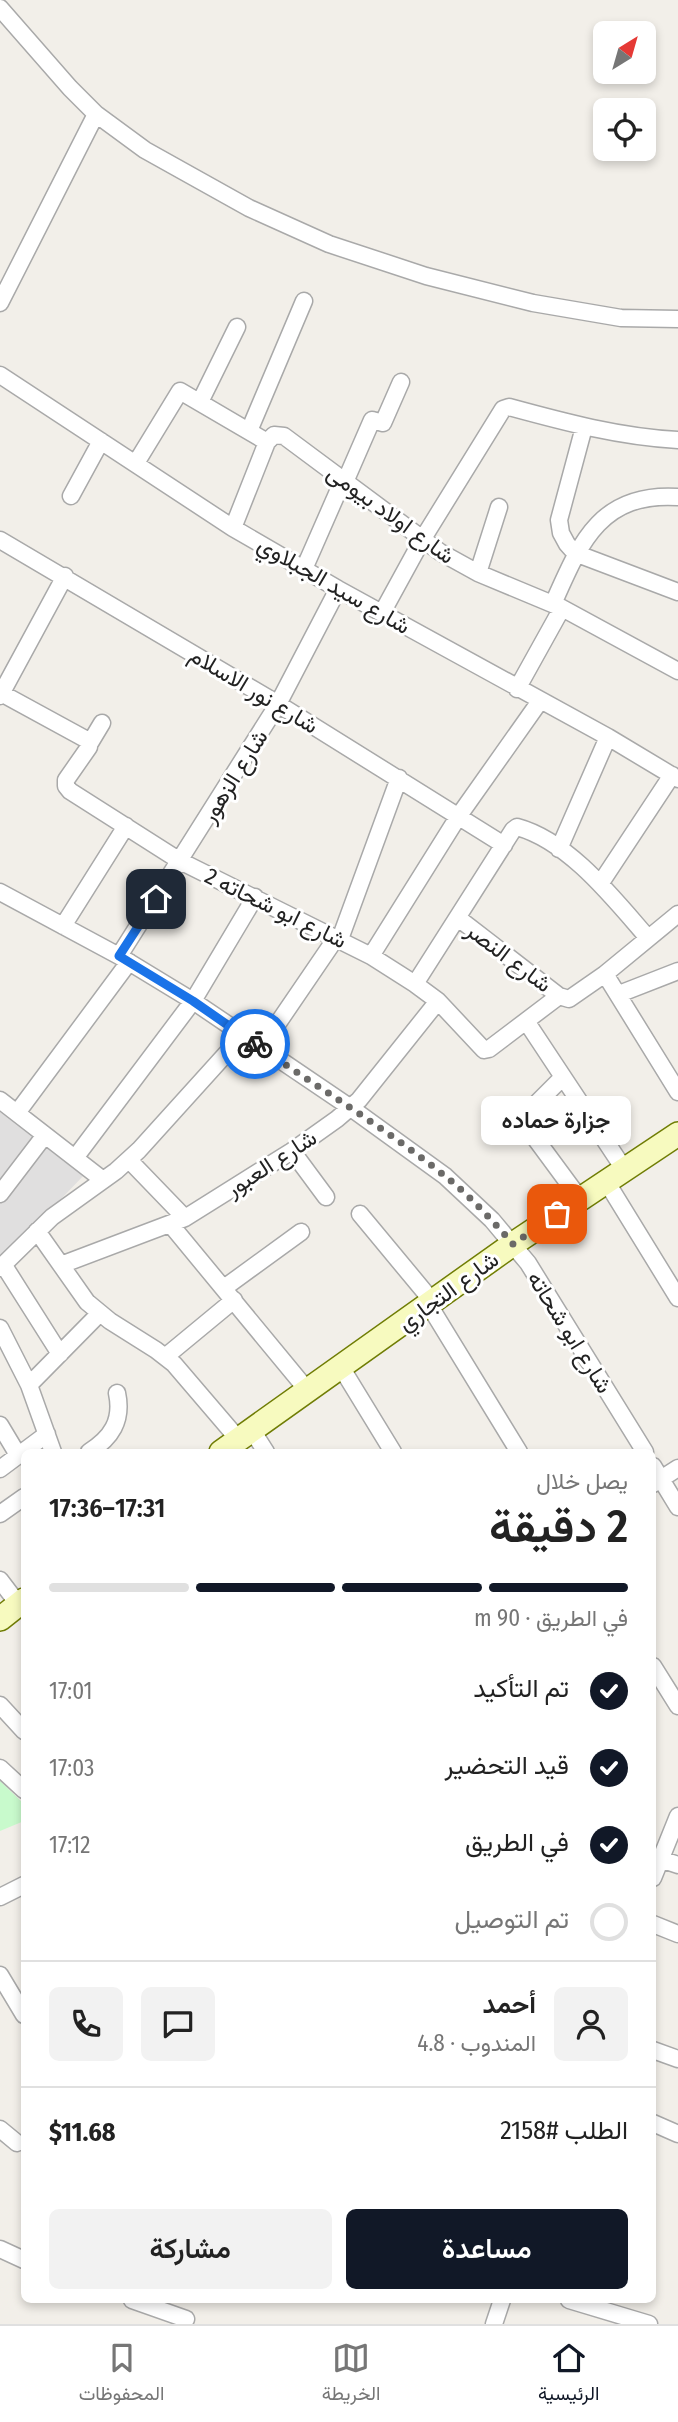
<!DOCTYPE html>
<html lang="ar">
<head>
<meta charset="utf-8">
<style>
	:root { --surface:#fff; --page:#f2f2f2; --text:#222; --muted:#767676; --line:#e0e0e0; --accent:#111827 }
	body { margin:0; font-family:"Fira Sans Condensed",Vazirmatn,sans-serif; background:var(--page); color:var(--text); direction:rtl; height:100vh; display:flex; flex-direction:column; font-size:26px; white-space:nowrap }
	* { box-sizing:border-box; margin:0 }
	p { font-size:23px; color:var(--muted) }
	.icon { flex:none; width:38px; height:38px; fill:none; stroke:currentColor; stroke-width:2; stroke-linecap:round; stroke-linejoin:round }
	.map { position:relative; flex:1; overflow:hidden; direction:ltr }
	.sheet { position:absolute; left:21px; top:1449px; width:635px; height:854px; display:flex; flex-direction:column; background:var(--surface); border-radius:10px; box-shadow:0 4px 10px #0003; direction:rtl }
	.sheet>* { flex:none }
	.needle { width:46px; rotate:37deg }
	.controls { position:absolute; left:593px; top:21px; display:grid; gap:14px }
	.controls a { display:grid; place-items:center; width:63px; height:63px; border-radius:10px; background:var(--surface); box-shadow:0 4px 10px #0003; font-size:35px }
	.pin { position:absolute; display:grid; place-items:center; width:60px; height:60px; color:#fff; margin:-30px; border-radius:14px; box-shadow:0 4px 10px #0006 }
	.courier { position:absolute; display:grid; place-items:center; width:70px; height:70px; margin:-35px; border:5px solid #1a73e8; border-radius:50%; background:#fff; color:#222; box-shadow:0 2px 9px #0007 }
	.bubble { position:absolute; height:49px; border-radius:10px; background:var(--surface); box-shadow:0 4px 10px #0003; font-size:23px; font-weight:600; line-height:49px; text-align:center; direction:rtl }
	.summary em { font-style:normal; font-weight:600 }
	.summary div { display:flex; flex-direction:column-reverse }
	.summary { display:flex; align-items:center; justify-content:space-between; height:119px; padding:0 28px }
	h1 { font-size:46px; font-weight:600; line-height:52px }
	.bar { display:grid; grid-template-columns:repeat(4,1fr); gap:10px 7px; align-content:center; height:84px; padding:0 28px }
	.bar i { height:9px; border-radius:5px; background:var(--line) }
	.bar .active { background:var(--accent) }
	.bar p { grid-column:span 4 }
	.line { display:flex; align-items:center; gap:18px; padding:0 28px; border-top:2px solid var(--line) }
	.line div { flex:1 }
	.round { display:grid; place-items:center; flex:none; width:74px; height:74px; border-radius:10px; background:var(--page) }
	ol { padding:0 28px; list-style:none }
	li { display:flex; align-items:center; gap:21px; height:77px }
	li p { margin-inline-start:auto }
	li .icon { padding:7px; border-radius:50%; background:var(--accent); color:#fff; stroke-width:4 }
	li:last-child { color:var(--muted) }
	li i { width:38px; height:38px; border:4px solid var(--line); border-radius:50% }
	.button { display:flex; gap:14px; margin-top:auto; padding:14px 28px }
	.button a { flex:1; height:80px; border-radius:10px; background:var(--accent); color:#fff; font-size:28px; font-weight:600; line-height:80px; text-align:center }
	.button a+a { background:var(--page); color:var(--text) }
	.tab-bar { display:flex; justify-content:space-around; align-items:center; height:98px; border-top:2px solid var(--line); background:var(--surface); font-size:19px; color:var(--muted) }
	.tab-bar a { display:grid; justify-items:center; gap:4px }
	.tab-bar .active { color:var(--accent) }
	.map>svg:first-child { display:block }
</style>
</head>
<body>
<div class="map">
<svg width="678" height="2324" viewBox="0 0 678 2324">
	<rect width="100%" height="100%" fill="#f2efe9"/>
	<path fill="#e0dfdf" d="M0,1104l87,68 -87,90z"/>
	<path fill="#c8facc" d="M0,1781l24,23v17l-24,10z"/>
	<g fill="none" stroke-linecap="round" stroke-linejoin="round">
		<defs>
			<path id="street" d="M0,8l70,80 26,26 49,36 104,58 80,36 97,32 107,27 88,15 57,1
				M0,303l96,-189
				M0,375l233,153 105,61 270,148 70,42
				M200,402l37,-75
				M584,427l-25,93 2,13 6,11 8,9 103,39
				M249,431l55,-130
				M136,463l44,-72 87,51
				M345,482l27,-62 11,3 18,-41
				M71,496l30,-55
				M233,528l34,-86 7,-7 10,1 156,116 38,21 84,35 116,63
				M0,540l278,164 226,141
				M304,569l39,-89
				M478,573l21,-66
				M553,604c27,-61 47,-112 125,-107
				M382,613l40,-73 81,-131 6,-2c55,15 111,30 169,33
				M517,689l45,-81
				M1,693l88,48v6l-23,33v6l4,5 110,70 191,95 44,28 23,17 46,49 5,-1 70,-53
				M0,696l65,-120
				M90,743l12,-20
				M559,849l49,-112
				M600,884l72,-109
				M0,892l119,64 74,45 158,107 94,68 47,44 36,43 117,189
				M458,918l101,78 10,3 36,-25 73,-60
				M63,926l63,-100
				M340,939l59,-161
				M119,956l159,-252 60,-115
				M371,956l87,-139 82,-116
				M605,974l73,118
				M415,984l98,-154 4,-3c52,14 97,72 131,111
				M619,994l59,-23
				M526,1021l98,148
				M261,1048l75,-110
				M563,1077l-42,42 59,80
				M0,1100l103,80
				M17,1113l112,-151
				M292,1151l34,46
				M75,1158l118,-157 62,-104
				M129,1160l56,58
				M606,1181l72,117
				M0,1194l45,-59
				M360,1214l73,88
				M171,1225l137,166
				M37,1231l50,71 23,19 46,29 18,14 65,76
				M3,1264l57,90
				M61,1265l124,-47 107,-67 45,-32 22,-19 79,-99
				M0,1268l52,-51 64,-46 23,-21 104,-115
				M224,1288l77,-56
				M429,1305l90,147
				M0,1328l29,57 24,67
				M165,1357l69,-57
				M341,1367l52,85
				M29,1385l70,-71
				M0,1425l18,30
				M252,1430l14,22
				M89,1452c22,-14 34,-31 28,-59
				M653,1466l25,41
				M0,1469l47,-35
				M653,1484l25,-16
				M0,1514l24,-17
				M0,1580l19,25
				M653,1666l25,40
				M0,1705l24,26
				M0,1768l24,22
				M660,1859l18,6
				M653,1878l25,-62
				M0,1897l24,-12
				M653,1924l25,10
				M0,1975l24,40
				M653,2050l25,9
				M653,2123l25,11
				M0,2129l17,14
				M0,2249l24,11
				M132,2300l54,19
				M569,2300l80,24
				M494,2324l8,-24"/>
			<path id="secondary" d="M221,1452l292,-208 165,-110
				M0,1619l24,-19"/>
		</defs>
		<use href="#street" stroke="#a9a9a9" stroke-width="19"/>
		<use href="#secondary" stroke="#707d05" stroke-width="26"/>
		<use href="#street" stroke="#fff" stroke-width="16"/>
		<use href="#secondary" stroke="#f7fabf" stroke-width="23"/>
	</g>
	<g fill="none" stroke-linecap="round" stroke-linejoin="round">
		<path stroke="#6b6a68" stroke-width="7" stroke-dasharray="0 12.6" d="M255,1044c64,44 130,84 190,132 25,20 47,44 68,68l44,-30"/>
		<path stroke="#1a73e8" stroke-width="9" d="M156,899l-37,57 74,45 62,43"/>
	</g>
	<g text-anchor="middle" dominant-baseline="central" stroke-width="6" stroke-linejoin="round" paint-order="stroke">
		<g font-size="23" fill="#222" stroke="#fff">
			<text transform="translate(391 514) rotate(36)">شارع اولاد بيومى</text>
			<text transform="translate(334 585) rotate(30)">شارع سيد الجبلاوي</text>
			<text transform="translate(254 690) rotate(31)">شارع نور الاسلام</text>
			<text transform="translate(234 776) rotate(-58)">شارع الزهور</text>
			<text transform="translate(276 908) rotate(26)">شارع ابو شحاته 2</text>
			<text transform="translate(509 957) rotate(37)">شارع النصر</text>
			<text transform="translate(271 1163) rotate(-33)">شارع العبور</text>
			<text transform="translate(448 1291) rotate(-36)">شارع التجاري</text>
			<text transform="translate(570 1332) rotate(58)">شارع ابو شحاته</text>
		</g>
	</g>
</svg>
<div class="controls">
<a><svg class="needle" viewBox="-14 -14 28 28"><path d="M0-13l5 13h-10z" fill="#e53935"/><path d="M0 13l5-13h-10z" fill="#767676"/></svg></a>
<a><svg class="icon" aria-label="locate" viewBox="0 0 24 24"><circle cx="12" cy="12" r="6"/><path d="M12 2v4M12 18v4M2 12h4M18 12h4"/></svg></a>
</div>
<div class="pin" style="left:557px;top:1214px;background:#ea580c"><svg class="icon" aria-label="bag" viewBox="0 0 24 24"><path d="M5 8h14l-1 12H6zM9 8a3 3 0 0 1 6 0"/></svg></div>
<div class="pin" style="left:156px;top:899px;background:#1f2937"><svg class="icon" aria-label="home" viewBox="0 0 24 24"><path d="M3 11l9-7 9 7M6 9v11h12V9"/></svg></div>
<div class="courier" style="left:255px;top:1044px"><svg class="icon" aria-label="bike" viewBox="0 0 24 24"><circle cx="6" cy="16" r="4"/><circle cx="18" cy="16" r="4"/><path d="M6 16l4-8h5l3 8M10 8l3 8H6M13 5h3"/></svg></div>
<div class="bubble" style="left:481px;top:1096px;width:150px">جزارة حماده</div>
<section class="sheet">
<div class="summary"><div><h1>2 دقيقة</h1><p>يصل خلال</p></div><em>17:31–17:36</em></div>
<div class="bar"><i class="active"></i><i class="active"></i><i class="active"></i><i></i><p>في الطريق · 90 m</p></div>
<ol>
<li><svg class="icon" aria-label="check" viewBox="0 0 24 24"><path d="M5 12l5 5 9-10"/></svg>تم التأكيد<p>17:01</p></li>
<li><svg class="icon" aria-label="check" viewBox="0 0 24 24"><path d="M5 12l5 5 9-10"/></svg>قيد التحضير<p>17:03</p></li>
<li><svg class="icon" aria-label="check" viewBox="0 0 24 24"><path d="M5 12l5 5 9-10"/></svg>في الطريق<p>17:12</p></li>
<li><i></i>تم التوصيل</li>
</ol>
<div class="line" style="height:126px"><a class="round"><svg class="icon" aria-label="person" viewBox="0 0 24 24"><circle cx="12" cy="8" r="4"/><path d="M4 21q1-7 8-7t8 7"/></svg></a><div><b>أحمد</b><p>المندوب · 4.8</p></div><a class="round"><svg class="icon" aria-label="chat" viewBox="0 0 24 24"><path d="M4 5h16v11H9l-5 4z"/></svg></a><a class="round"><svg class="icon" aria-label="phone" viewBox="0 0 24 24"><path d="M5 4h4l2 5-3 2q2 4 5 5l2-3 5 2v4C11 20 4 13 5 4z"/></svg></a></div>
<div class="line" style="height:91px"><div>الطلب #2158</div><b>$11.68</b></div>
<div class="button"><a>مساعدة</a><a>مشاركة</a></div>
</section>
</div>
<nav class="tab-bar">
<a class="active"><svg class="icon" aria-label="home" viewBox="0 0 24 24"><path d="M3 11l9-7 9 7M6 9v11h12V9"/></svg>الرئيسية</a>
<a><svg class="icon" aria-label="map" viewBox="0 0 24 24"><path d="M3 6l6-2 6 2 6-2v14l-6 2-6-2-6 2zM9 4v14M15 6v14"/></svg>الخريطة</a>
<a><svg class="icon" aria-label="saved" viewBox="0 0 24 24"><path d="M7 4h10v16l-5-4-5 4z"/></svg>المحفوظات</a>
</nav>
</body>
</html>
